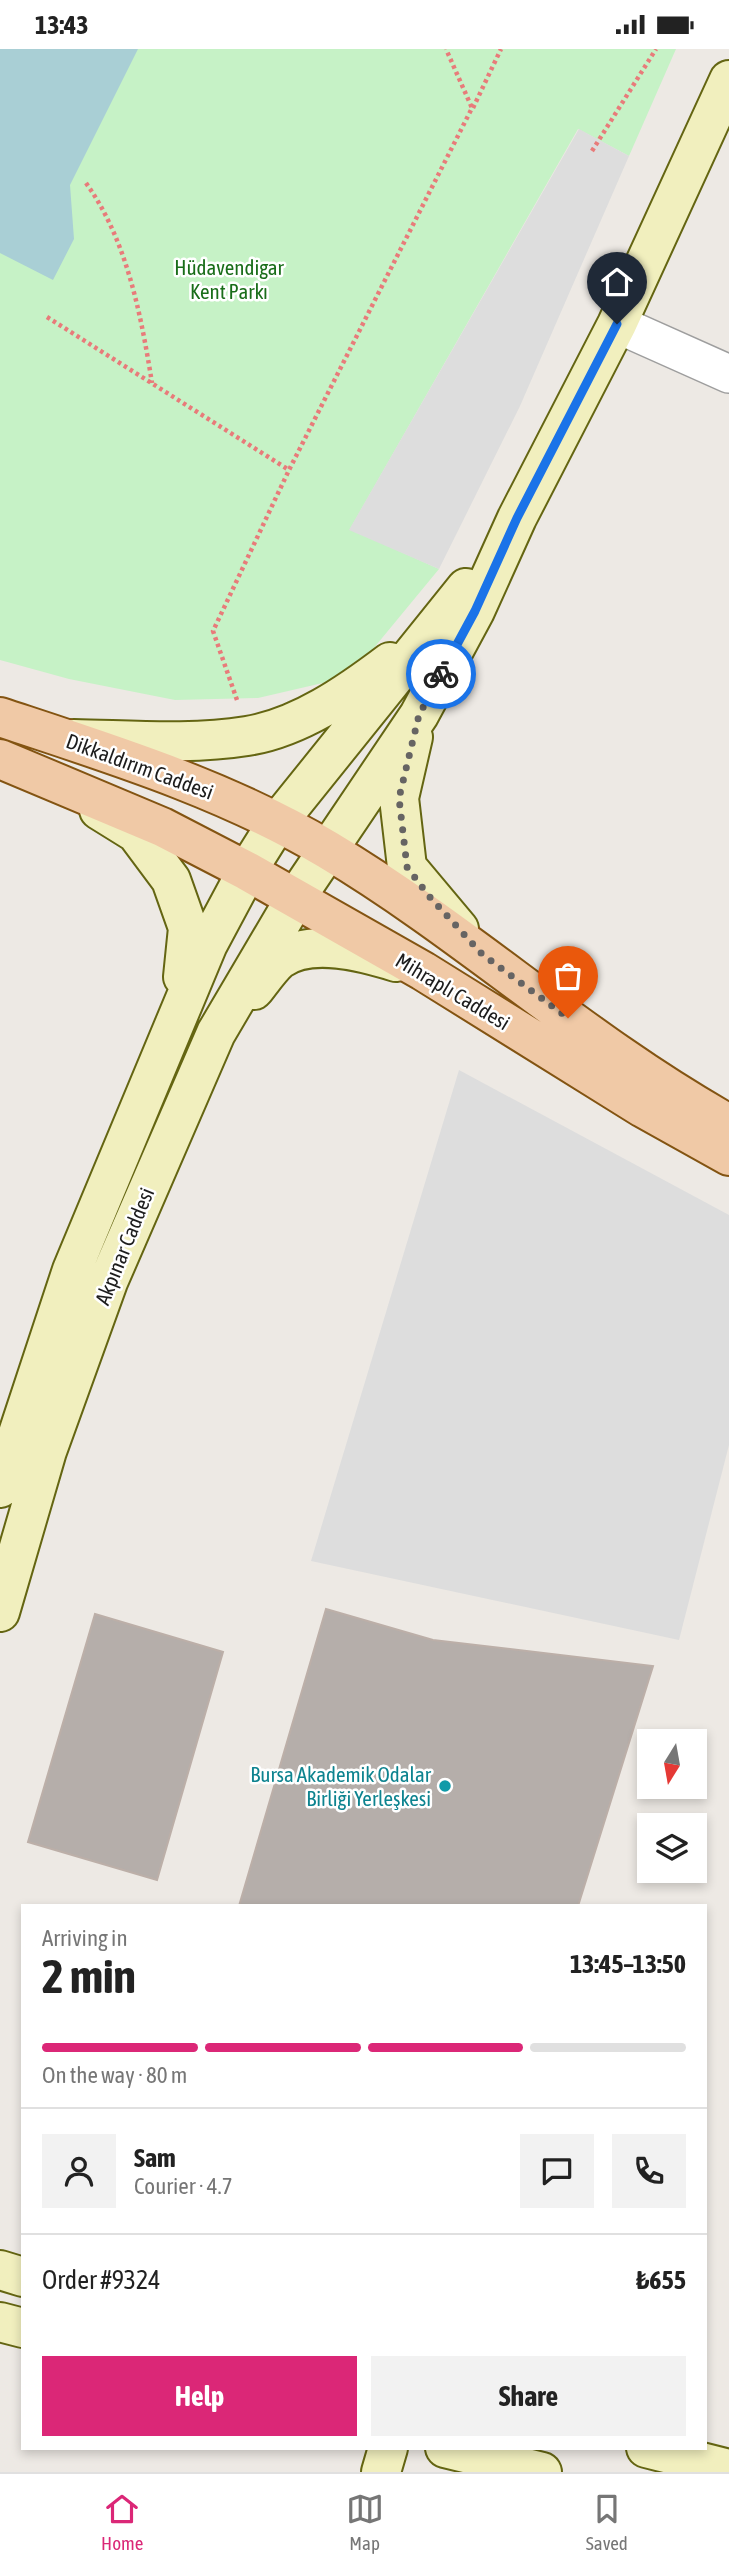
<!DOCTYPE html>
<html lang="en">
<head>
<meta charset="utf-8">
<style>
	:root { --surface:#fff; --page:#f2f2f2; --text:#222; --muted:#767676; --line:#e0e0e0; --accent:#db2777 }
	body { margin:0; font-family:"Asap Condensed",sans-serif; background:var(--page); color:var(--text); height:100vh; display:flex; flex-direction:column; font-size:26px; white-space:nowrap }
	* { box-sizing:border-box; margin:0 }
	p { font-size:23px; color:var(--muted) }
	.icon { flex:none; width:38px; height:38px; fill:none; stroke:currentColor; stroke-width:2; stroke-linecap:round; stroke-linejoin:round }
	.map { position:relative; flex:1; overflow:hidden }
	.drawer { position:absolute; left:21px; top:1855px; width:686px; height:546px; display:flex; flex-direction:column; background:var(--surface); border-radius:0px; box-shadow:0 4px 10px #0003 }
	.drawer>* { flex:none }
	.needle { width:46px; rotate:191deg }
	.buttons { position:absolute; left:637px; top:1680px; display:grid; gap:14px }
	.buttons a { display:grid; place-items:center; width:70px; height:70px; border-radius:0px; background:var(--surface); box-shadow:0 4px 10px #0003; font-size:35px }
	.pin { position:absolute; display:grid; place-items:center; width:60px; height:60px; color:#fff; margin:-72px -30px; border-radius:50% 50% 50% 0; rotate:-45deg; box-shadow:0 0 7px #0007 }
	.pin .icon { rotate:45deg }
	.courier { position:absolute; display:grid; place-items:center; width:70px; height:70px; margin:-35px; border:5px solid #1a73e8; border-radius:50%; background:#fff; color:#222; box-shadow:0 2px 9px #0007 }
	.summary em { font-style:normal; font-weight:700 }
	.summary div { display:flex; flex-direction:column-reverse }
	.summary { display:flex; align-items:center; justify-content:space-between; height:119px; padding:0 21px }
	h1 { font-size:46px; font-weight:700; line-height:52px }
	.bar { display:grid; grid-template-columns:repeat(4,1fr); gap:10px 7px; align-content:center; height:84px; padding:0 21px }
	.bar i { height:9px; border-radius:5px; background:var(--line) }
	.bar .on { background:var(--accent) }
	.bar p { grid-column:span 4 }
	.line { display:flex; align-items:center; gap:18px; padding:0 21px; border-top:2px solid var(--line) }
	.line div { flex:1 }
	.round { display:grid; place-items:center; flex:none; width:74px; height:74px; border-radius:0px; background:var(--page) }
	.primary-button { display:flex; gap:14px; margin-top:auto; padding:14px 21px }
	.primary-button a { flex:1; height:80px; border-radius:0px; background:var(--accent); color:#fff; font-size:28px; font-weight:700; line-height:80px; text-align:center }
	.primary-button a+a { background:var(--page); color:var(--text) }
	.status { display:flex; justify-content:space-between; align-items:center; height:49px; padding:0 35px; background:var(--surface); direction:ltr }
	.status svg { height:19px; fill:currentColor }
	.tabs { display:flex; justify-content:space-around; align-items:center; height:98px; border-top:2px solid var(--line); background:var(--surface); font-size:19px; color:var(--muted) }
	.tabs a { display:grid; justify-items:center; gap:4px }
	.tabs .on { color:var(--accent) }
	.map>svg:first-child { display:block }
</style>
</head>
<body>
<div class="status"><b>13:43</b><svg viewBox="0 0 49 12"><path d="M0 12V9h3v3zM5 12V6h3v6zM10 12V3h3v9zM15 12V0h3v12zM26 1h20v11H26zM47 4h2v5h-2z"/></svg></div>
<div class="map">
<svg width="729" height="2423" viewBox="0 0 729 2423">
	<rect width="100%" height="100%" fill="#ede9e4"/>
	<path fill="#c6f2c6" d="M0,0h676l-47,107 -51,-27 -228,400 89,40 -66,80 -46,33 -69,16 -83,2 -106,-21 -69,-19z"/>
	<path fill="#ddd" d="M579,80l50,27 -109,250 -81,163 -90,-39z
		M459,1021l270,145v230l-50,195 -368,-79z"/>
	<path fill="#a9cfd5" d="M0,0h138l-68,136 4,54 -21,41 -53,-27z"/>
	<path fill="#b5aeaa" stroke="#bcafa8" stroke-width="2" d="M326,1560l107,31 220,26 -75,240h-339z
		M95,1565l128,38 -66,228 -129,-38z"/>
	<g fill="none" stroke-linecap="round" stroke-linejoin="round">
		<defs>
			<path id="street" d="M617,275l112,50"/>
			<path id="secondary" d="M413,688l-14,61 8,69 52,62
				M74,690c57,1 117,6 173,-3 52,-8 102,-43 143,-74
				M99,761l37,23 35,47 17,48 -5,49
				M254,941c8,-10 16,-22 25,-30 31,-23 85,-8 117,2
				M0,1439l72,-218 136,-326 39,-73 30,-48 189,-235
				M0,1563l47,-161 61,-169 108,-249 79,-134 124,-184 56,-104 42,-93 100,-194 112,-244
				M0,2221l23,7
				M0,2273l23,6
				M445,2399l97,24
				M646,2399l83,21
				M381,2423l7,-24"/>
			<path id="primary" d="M0,668c112,37 225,72 328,133 139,83 259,195 401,274
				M0,710l162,68 85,44 176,100 220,137 86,48"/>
		</defs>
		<use href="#street" stroke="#9e9e9e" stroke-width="40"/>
		<use href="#secondary" stroke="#646512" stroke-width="42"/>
		<use href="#primary" stroke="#835412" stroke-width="42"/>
		<path stroke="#e87b7a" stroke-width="4.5" stroke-dasharray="3.5 3.5" stroke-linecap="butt" d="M473,59l28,-59
			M592,102l64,-102
			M86,134c41,57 55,132 66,200
			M47,268l242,153 183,-362 -26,-59
			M237,651l-24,-69 76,-161"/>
		<use href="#street" stroke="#fff" stroke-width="37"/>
		<use href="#secondary" stroke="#f1efbe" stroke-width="38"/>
		<use href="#primary" stroke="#f0c9a6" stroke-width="38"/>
	</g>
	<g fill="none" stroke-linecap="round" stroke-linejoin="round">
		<path stroke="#666463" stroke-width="7" stroke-dasharray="0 12.6" d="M441,625l-22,41 -20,83 8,69 21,28 54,59 86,64"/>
		<path stroke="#1a73e8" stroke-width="9" d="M441,625l34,-63 42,-93 100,-194"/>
	</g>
	<circle fill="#0f9aa8" stroke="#fff" stroke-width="2.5" cx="445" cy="1737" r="7"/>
	<g text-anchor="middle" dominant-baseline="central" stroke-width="5" stroke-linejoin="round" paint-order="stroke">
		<g font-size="21" fill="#196d19" stroke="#fff">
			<text x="229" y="218">Hüdavendigar<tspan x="229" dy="24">Kent Parkı</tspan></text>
		</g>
		<g font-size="21" fill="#1d1d1d" stroke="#fff">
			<text transform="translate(140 717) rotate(20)">Dikkaldırım Caddesi</text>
			<text transform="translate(453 942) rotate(31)">Mihraplı Caddesi</text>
			<text transform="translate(124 1197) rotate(-68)">Akpınar Caddesi</text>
		</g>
		<g font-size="21" fill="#0d838f" stroke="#fff" text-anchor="end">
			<text x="431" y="1725">Bursa Akademik Odalar<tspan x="431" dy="24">Birliği Yerleşkesi</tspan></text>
		</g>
	</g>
</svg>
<div class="buttons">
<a><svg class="needle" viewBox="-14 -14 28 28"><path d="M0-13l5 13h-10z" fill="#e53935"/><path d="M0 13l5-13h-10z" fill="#767676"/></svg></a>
<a><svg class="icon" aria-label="layers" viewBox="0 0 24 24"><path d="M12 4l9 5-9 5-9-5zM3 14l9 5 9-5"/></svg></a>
</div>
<div class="pin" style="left:568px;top:969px;background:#ea580c"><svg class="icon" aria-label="bag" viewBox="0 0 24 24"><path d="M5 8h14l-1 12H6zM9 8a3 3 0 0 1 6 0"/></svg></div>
<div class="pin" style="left:617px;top:275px;background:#1f2937"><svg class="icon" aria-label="home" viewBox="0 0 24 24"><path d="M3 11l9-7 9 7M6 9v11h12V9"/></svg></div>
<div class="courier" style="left:441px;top:625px"><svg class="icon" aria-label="bike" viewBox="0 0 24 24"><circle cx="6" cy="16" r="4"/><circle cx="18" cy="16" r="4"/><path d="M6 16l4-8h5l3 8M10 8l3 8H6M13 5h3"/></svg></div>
<section class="drawer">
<div class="summary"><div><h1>2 min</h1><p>Arriving in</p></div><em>13:45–13:50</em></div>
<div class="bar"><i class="on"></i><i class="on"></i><i class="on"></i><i></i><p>On the way · 80 m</p></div>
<div class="line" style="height:126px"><a class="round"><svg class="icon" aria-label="person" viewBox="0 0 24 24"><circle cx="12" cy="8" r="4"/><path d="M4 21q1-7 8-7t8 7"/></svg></a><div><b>Sam</b><p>Courier · 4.7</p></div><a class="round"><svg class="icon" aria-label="chat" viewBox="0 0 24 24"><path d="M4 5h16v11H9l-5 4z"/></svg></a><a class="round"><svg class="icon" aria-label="phone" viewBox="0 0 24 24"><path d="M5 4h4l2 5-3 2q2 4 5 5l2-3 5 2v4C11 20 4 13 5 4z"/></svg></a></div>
<div class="line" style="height:91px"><div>Order #9324</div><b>₺655</b></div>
<div class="primary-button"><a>Help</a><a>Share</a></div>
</section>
</div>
<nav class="tabs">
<a class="on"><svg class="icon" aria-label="home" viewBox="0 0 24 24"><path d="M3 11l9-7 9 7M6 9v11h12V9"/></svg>Home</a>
<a><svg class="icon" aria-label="map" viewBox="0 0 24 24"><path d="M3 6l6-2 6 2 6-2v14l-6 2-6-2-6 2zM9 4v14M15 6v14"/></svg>Map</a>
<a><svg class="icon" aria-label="saved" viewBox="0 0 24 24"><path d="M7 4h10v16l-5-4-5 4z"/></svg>Saved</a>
</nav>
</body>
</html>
